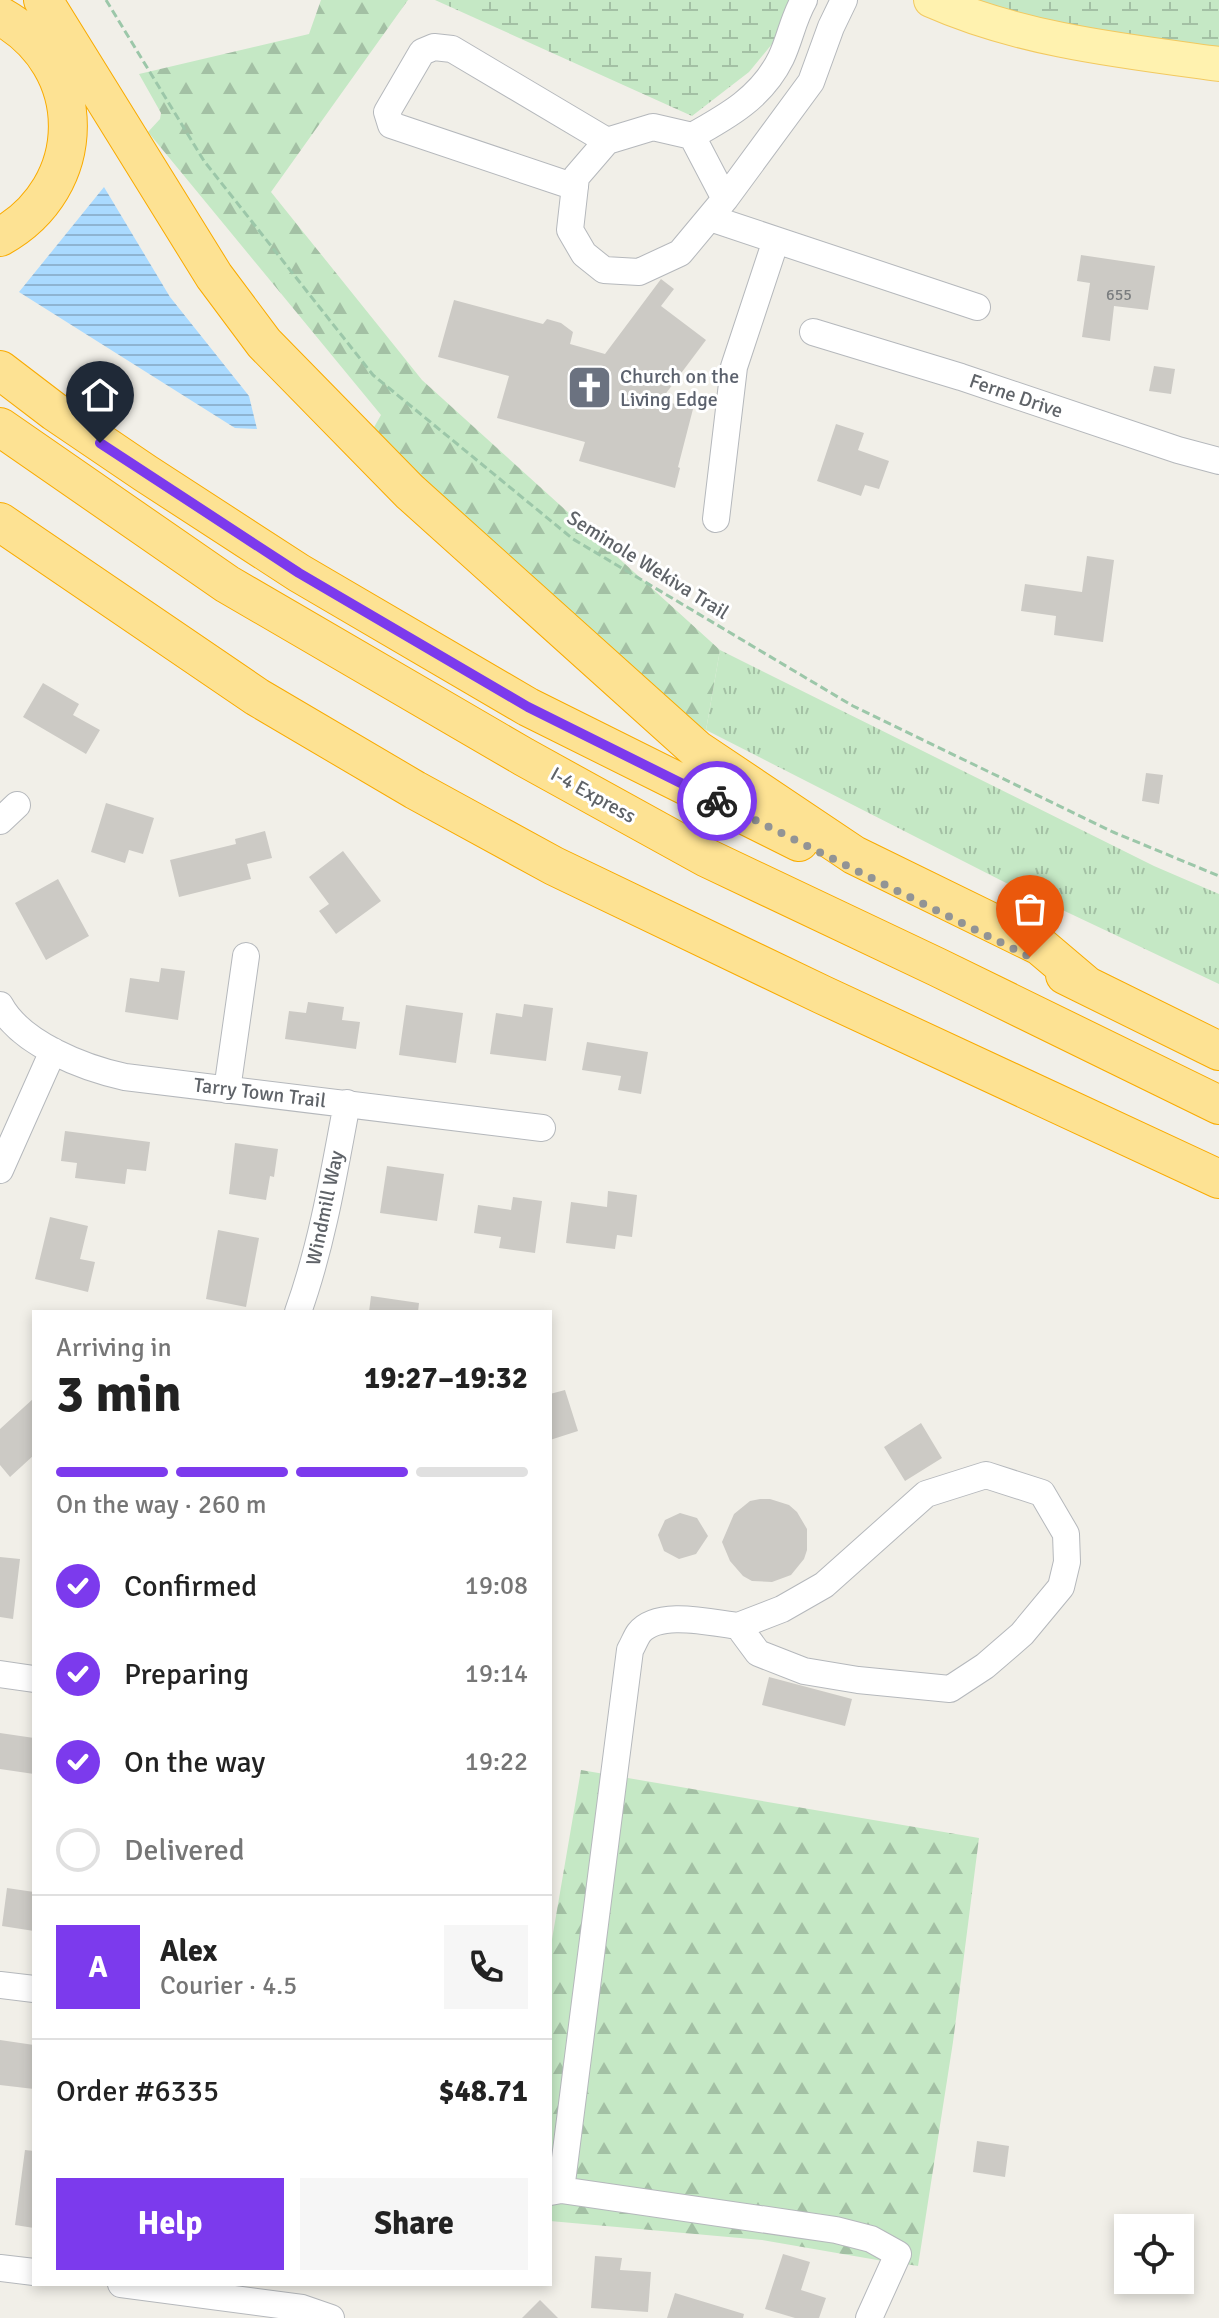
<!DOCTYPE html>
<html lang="en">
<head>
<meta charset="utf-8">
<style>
	:root { --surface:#fff; --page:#f6f6f6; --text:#222; --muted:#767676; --line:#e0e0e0; --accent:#7c3aed }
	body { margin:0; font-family:Signika,sans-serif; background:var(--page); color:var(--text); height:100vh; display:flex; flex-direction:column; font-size:30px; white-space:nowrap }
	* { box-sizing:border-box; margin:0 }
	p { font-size:26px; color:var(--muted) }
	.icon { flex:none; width:44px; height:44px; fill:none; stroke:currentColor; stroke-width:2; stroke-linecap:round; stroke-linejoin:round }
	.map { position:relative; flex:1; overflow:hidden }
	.panel { position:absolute; left:32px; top:1310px; width:520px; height:976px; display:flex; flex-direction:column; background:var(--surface); border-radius:0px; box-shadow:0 4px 12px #0003 }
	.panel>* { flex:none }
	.controls { position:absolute; left:1114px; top:2214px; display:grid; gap:16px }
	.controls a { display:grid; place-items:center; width:80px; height:80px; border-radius:0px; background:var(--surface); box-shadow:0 4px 12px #0003; font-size:40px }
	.pin { position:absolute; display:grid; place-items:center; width:68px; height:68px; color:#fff; margin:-82px -34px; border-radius:50% 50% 50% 0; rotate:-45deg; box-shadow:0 0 8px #0007 }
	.pin .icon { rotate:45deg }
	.courier { position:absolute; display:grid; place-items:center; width:80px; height:80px; margin:-40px; border:6px solid #7c3aed; border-radius:50%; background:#fff; color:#222; box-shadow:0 2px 10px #0007 }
	.head em { font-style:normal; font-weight:800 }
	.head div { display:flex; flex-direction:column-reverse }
	.head { display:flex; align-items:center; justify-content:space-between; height:136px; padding:0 24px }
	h1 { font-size:52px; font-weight:800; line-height:60px }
	.bar { display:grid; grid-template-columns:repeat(4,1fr); gap:12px 8px; align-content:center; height:96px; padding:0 24px }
	.bar i { height:10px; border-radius:6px; background:var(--line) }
	.bar .on { background:var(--accent) }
	.bar p { grid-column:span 4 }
	.line { display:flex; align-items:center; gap:20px; padding:0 24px; border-top:2px solid var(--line) }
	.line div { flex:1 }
	.round { display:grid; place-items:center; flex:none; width:84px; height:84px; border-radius:0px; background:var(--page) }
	ol { padding:0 24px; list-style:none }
	li { display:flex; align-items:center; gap:24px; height:88px }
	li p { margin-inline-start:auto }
	li .icon { padding:8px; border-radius:50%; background:var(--accent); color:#fff; stroke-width:4 }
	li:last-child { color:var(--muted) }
	li i { width:44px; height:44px; border:4px solid var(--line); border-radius:50% }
	.cta { display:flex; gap:16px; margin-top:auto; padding:16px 24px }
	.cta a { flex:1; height:92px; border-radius:0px; background:var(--accent); color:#fff; font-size:32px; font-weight:800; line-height:92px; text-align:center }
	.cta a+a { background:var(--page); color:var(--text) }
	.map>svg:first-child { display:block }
</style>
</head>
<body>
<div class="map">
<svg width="1219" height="2318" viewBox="0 0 1219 2318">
	<defs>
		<pattern id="grass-tufts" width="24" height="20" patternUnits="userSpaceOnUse" patternTransform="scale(2)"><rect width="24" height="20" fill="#c5e8c5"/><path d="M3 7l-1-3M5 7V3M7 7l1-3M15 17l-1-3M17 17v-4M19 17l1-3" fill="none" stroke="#a3c0a4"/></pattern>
		<pattern id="forest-firs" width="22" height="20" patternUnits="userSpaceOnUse" patternTransform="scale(2)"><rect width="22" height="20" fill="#c5e8c5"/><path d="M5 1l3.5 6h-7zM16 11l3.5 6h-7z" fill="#a3c0a4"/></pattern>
		<pattern id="wetland-marsh" width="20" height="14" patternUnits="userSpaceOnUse" patternTransform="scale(2)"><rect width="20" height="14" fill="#c5e8c5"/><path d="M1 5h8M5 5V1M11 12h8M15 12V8" fill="none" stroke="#a3c0a4"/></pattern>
		<pattern id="water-rules" width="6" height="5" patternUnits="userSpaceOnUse" patternTransform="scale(2)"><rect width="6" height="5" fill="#aadaff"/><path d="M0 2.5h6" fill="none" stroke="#8eb4d2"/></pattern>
	</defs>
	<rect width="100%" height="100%" fill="#f1efe8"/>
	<path fill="url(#grass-tufts)" d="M720,650l434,216 65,28v90l-207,-98 -306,-156z"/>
	<path fill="url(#forest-firs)" d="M321,0h87l-137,192 151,188 298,270 -14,80 -38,-19 -299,-275 12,-21 -233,-283 12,-13 1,-6 -22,-39 170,-40z
		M581,1770l398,68 -26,204 -35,224 -13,-2 6,-15 -19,-7 -9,19 -121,-21 -212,-19v-270z"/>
	<path fill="url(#wetland-marsh)" d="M435,0h373l-59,72 -57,44z
		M957,0h262v54l-92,-12z"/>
	<path fill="url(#water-rules)" d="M104,187l66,110 79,99 8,33 -22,-1 -216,-136z"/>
	<path fill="#cccac5" d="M1081,255l74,11 -7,44 -34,-4 -4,35 -28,-4 8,-54 -13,-2z
		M661,279l13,10 -13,17 45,34 -45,60 32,9 -15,58 2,1 -5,20 -96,-27 6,-19 -88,-24 12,-42 -71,-19 16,-57 89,24 4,-5 14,4 12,9 -3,12 35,10z
		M1154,366l21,3 -4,25 -22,-3z
		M836,424l28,9 -6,17 31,11 -10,28 -14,-4 -4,11 -44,-15z
		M1087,556l27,4 -11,82 -49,-7 2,-19 -35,-5 4,-27 57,8z
		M43,683l36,21 -6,11 27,15 -14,24 -63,-37z
		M1146,773l17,2 -4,29 -17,-3z
		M106,803l48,15 -11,36 -14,-4 -4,13 -34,-11z
		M265,831l7,27 -25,6 4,15 -72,18 -9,-37 66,-16 -1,-5z
		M343,851l38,50 -45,33 -17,-23 10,-7 -20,-27z
		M58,879l31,57 -43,24 -31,-57z
		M161,968l24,3 -7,49 -53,-8 5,-34 29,4z
		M308,1002l36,5 -2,13 18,2 -4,27 -71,-10 4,-28 17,2z
		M524,1004l29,4 -7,53 -56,-7 6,-41 26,4z
		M406,1005l57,8 -7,50 -57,-8z
		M587,1042l61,10 -7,42 -23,-4 3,-14 -39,-6z
		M65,1131l85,11 -4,29 -19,-2 -2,15 -50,-6 2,-15 -16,-2z
		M235,1143l43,6 -4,28 -4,-1 -4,24 -37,-6z
		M387,1166l57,8 -7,47 -57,-8z
		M608,1191l29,4 -5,42 -15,-2 -2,14 -49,-6 5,-41 36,5z
		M513,1197l29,4 -7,52 -36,-5 2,-11 -27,-4 4,-28 33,5z
		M50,1217l38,9 -8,33 15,3 -7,30 -53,-13z
		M218,1230l41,8 -13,69 -40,-8z
		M371,1296l48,7 -1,9h-49z
		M565,1390l13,41 -28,9v-46z
		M34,1398v57l-24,22 -10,-12v-36z
		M921,1423l21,35 -37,23 -21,-34z
		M760,1499h10l19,6 8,7 10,17v21l-3,9 -13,16 -19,7 -20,-1 -9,-5 -13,-15 -8,-19 12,-28 16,-13z
		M680,1513l17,5 11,18 -12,18 -17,5 -15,-8 -6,-16 7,-15z
		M0,1557l20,2 -7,60 -13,-2z
		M769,1677l83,22 -7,27 -83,-21z
		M0,1733l34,5v36l-34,-5z
		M7,1888l27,4v39l-32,-5z
		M0,2040l34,5v44l-34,-4z
		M977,2141l32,5 -4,31 -32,-5z
		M25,2150l9,1v77l-19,-3z
		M783,2254l27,8 -9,28 25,8 -7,20h-24l-30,-9z
		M595,2256l27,2 -2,12 31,2 -3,40 -57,-4z
		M675,2293l69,21 -1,4h-76z
		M540,2300l18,18h-36z"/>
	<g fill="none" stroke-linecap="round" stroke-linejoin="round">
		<defs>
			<path id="minor" d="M804,0c-11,19 -14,39 -23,58 -19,39 -53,58 -89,78l-39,-9 -46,14 -31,36 -6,53 14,24 20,16 35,2 41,-19 45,-54 86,-117 20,-55 13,-27
				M692,136l33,63
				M575,187l-184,-62 -4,-13 35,-60 12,-5 18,2 155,92
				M710,218l66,22 -42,127 -18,152
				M776,240l201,67
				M813,332l148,45 217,73 41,11
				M0,821l17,-16
				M0,1005c21,39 84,63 125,72l417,51
				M227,1090l19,-134
				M0,1170l53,-119
				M298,1312c24,-67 36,-139 49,-209
				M0,1674l34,5
				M0,1985l34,4
				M561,2190l69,-540c3,-5 6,-13 9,-17 19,-24 73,-10 99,-7l20,27 46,18 54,9 92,9 35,-23 37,-32 39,-47 6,-25 -1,-28 -24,-41 -56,-18 -60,19 -102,91 -42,24 -44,17
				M550,2192l11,-2 275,40 35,9 27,15 -29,64
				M0,2268l34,4
				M121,2284l181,24 29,10"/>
			<path id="major" d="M931,0c90,40 192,51 288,64"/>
			<path id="highway" d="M43,0l171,276 50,67 146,149 286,257 158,106 186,91 46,39
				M0,16c91,50 90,171 0,221
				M0,370l55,42 90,61 154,100 229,134 271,135
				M0,427l227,157 297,173 183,101 230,109 282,138
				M0,522l257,175 158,93 139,76 269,129 396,184
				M1065,975l154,76"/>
		</defs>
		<use href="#minor" stroke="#b5b8bc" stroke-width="28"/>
		<use href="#major" stroke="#f2c960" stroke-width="36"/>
		<use href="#highway" stroke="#f9ab00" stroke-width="40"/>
		<path stroke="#9cc7a9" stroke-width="3" stroke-dasharray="8 4" stroke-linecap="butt" d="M106,0l98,161 169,214 200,164 280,167 260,126 106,44"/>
		<use href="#minor" stroke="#fff" stroke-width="26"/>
		<use href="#major" stroke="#fff2af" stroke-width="34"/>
		<use href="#highway" stroke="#fde293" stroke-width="38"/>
	</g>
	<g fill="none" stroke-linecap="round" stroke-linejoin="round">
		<path stroke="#929495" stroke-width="8" stroke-dasharray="0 14.4" d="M717,801l313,156"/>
		<path stroke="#7c3aed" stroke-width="10" d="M100,443l199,130 229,134 189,94"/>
	</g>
	<defs>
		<symbol id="church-square" viewBox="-11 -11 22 22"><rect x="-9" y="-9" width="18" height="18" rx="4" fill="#6b7280" stroke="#fff"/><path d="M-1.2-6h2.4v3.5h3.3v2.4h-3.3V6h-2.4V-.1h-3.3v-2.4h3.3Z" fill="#fff"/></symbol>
	</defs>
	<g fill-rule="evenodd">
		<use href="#church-square" x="564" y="362" width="51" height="51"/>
	</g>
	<g text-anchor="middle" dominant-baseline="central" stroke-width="6" stroke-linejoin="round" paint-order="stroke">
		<g font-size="16" fill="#7a7d7f">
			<text x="1119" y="295">655</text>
		</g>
		<g font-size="20" fill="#5b616d" stroke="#fff" text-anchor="start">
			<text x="620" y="376">Church on the<tspan x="620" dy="23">Living Edge</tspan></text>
		</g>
		<g font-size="20" fill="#5f6368" stroke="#fff">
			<text transform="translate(1016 396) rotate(19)">Ferne Drive</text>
			<text transform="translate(648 565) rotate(32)">Seminole Wekiva Trail</text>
			<text transform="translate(593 795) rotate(29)">I-4 Express</text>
			<text transform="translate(260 1093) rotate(7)">Tarry Town Trail</text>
			<text transform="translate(325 1208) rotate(-78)">Windmill Way</text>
		</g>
	</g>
</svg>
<div class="controls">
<a><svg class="icon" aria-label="locate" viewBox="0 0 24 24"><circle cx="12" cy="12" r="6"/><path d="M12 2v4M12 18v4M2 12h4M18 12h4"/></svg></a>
</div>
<div class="pin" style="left:1030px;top:957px;background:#ea580c"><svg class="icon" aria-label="bag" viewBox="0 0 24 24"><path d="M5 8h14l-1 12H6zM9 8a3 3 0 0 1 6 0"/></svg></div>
<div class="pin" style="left:100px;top:443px;background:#1f2937"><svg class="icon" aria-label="home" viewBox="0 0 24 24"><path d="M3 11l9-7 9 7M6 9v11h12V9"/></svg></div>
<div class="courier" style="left:717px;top:801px"><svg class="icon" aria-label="bike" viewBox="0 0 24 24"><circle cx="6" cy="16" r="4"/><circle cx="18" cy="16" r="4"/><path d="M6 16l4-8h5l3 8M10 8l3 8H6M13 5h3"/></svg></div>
<section class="panel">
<div class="head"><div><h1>3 min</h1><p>Arriving in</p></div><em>19:27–19:32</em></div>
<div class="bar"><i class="on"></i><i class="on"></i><i class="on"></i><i></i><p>On the way · 260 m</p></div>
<ol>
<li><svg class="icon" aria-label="check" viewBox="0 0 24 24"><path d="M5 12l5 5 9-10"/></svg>Confirmed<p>19:08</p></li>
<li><svg class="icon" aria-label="check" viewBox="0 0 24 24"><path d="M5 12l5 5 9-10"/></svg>Preparing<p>19:14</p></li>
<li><svg class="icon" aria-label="check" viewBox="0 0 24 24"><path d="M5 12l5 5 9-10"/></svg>On the way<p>19:22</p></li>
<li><i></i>Delivered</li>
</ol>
<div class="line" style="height:144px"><b class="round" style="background:var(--accent);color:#fff">A</b><div><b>Alex</b><p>Courier · 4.5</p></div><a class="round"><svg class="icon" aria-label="phone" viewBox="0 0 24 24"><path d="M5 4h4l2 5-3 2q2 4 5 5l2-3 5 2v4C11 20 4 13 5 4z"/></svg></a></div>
<div class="line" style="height:104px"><div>Order #6335</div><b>$48.71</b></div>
<div class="cta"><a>Help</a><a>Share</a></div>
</section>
</div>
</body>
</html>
